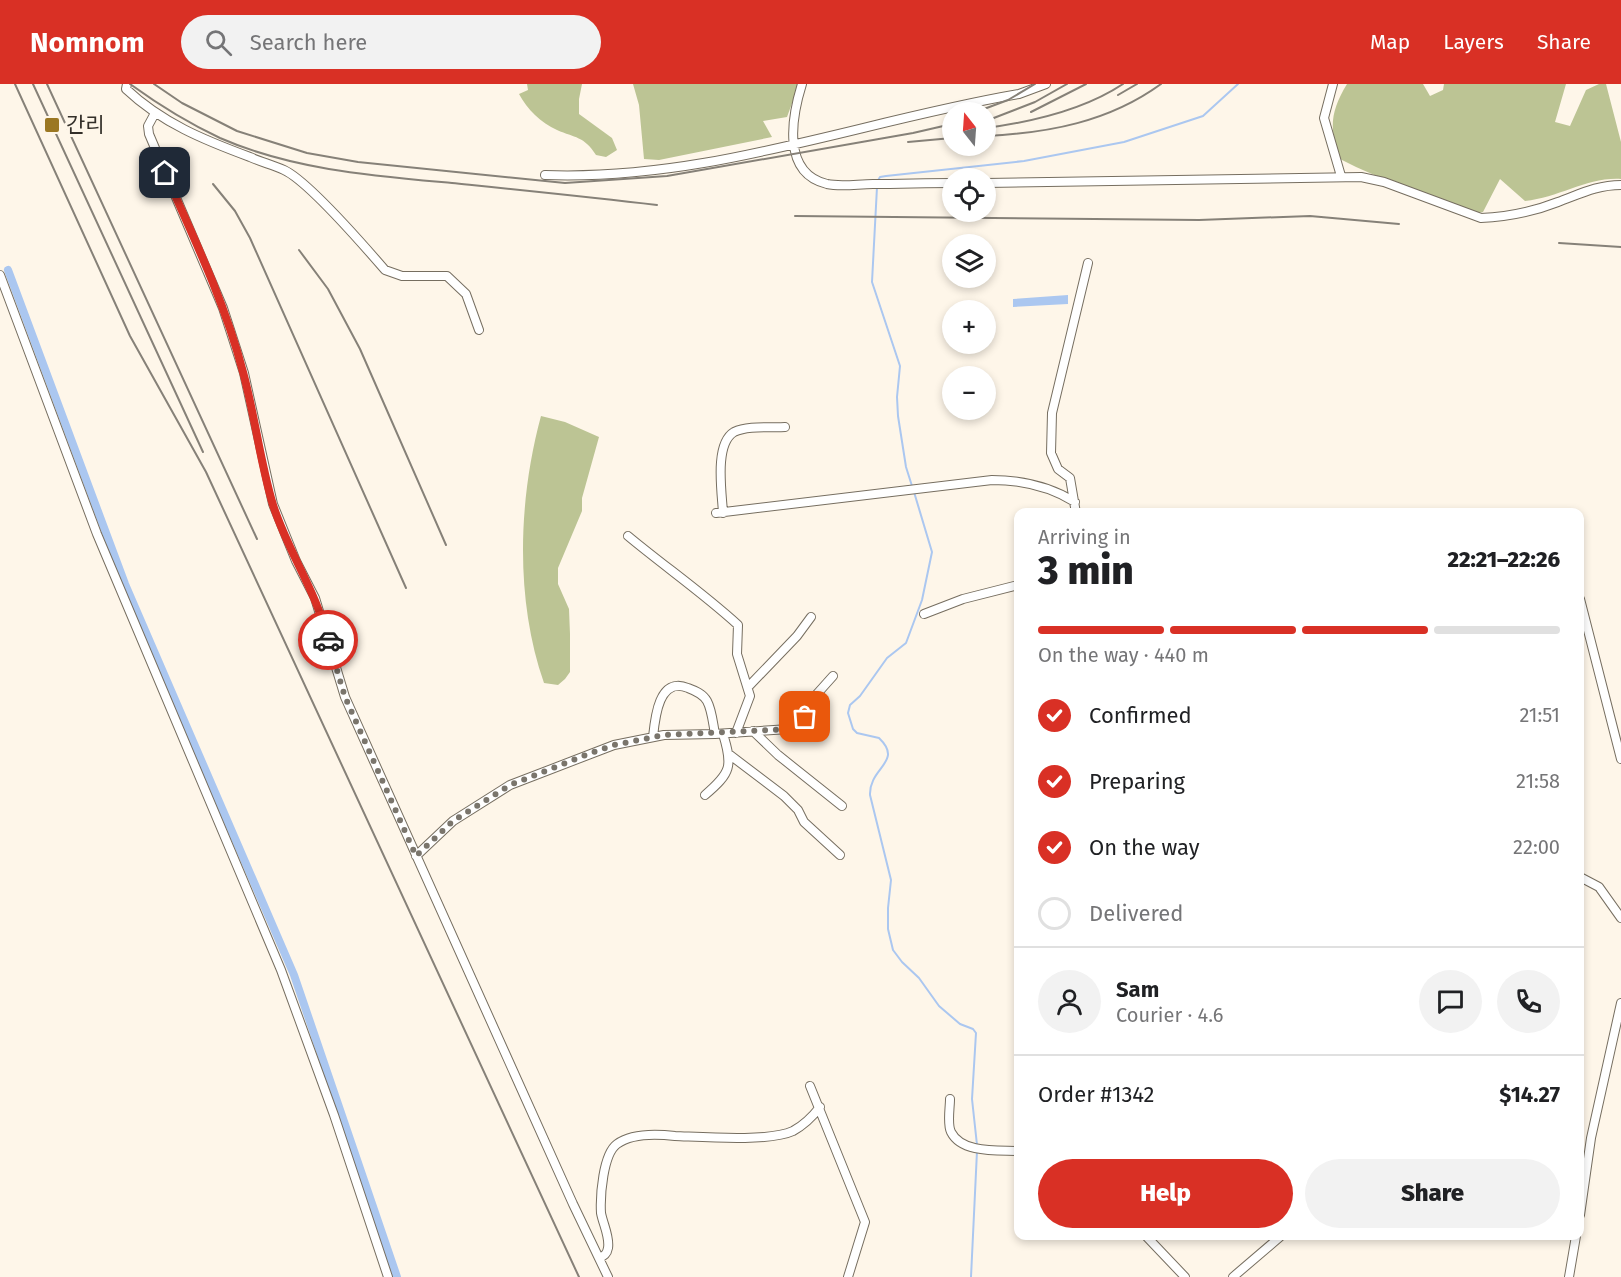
<!DOCTYPE html>
<html lang="en">
<head>
<meta charset="utf-8">
<style>
	:root { --surface:#fff; --page:#f2f2f2; --text:#202124; --muted:#757577; --line:#e0e0e0; --accent:#d93025 }
	body { margin:0; font-family:"Fira Sans","Noto Sans KR",sans-serif; background:var(--page); color:var(--text); height:100vh; display:flex; flex-direction:column; font-size:22px; white-space:nowrap }
	* { box-sizing:border-box; margin:0 }
	p { font-size:20px; color:var(--muted) }
	.icon { flex:none; width:33px; height:33px; fill:none; stroke:currentColor; stroke-width:2; stroke-linecap:round; stroke-linejoin:round }
	.map { position:relative; flex:1; overflow:hidden }
	.panel { position:absolute; left:1014px; top:424px; width:570px; height:732px; display:flex; flex-direction:column; background:var(--surface); border-radius:12px; box-shadow:0 3px 9px #0003 }
	.panel>* { flex:none }
	.needle { width:39px; rotate:343deg }
	.buttons { position:absolute; left:942px; top:18px; display:grid; gap:12px }
	.buttons a { display:grid; place-items:center; width:54px; height:54px; border-radius:50%; background:var(--surface); box-shadow:0 3px 9px #0003; font-size:30px }
	.pin { position:absolute; display:grid; place-items:center; width:51px; height:51px; color:#fff; margin:-26px; border-radius:12px; box-shadow:0 3px 9px #0006 }
	.courier { position:absolute; display:grid; place-items:center; width:60px; height:60px; margin:-30px; border:4px solid #d93025; border-radius:50%; background:#fff; color:#222; box-shadow:0 2px 8px #0007 }
	.overview em { font-style:normal; font-weight:800 }
	.overview div { display:flex; flex-direction:column-reverse }
	.overview { display:flex; align-items:center; justify-content:space-between; height:102px; padding:0 24px }
	h1 { font-size:39px; font-weight:800; line-height:45px }
	.bar { display:grid; grid-template-columns:repeat(4,1fr); gap:9px 6px; align-content:center; height:72px; padding:0 24px }
	.bar i { height:8px; border-radius:4px; background:var(--line) }
	.bar .on { background:var(--accent) }
	.bar p { grid-column:span 4 }
	.line { display:flex; align-items:center; gap:15px; padding:0 24px; border-top:2px solid var(--line) }
	.line div { flex:1 }
	.round { display:grid; place-items:center; flex:none; width:63px; height:63px; border-radius:32px; background:var(--page) }
	ol { padding:0 24px; list-style:none }
	li { display:flex; align-items:center; gap:18px; height:66px }
	li p { margin-inline-start:auto }
	li .icon { padding:6px; border-radius:50%; background:var(--accent); color:#fff; stroke-width:4 }
	li:last-child { color:var(--muted) }
	li i { width:33px; height:33px; border:3px solid var(--line); border-radius:50% }
	.action { display:flex; gap:12px; margin-top:auto; padding:12px 24px }
	.action a { flex:1; height:69px; border-radius:36px; background:var(--accent); color:#fff; font-size:24px; font-weight:800; line-height:69px; text-align:center }
	.action a+a { background:var(--page); color:var(--text) }
	header { display:flex; align-items:center; gap:36px; box-sizing:border-box; height:84px; padding:0 30px; background:var(--accent); color:#fff }
	header strong { font-size:28px }
	nav { display:flex; gap:33px; margin-inline-start:auto; font-size:21px }
	.search { width:420px; height:54px; background:var(--page); display:flex; align-items:center; gap:15px; box-sizing:border-box; padding:0 21px; border-radius:33px; color:var(--muted); font-size:22px }
	.map>svg:first-child { display:block }
</style>
</head>
<body>
<header>
<strong>Nomnom</strong>
<div class="search"><svg class="icon" aria-label="search" viewBox="0 0 24 24"><circle cx="10" cy="10" r="6"/><path d="M15 15l6 6"/></svg>Search here</div>
<nav><a>Map</a><a>Layers</a><a>Share</a></nav>
</header>
<div class="map">
<svg width="1621" height="1193" viewBox="0 0 1621 1193">
	<rect width="100%" height="100%" fill="#fef6e9"/>
	<path fill="#bcc494" d="M527,0h55l-3,15v15l33,24 5,12 -11,7 -10,-2c-12,-19 -21,-17 -39,-25 -16,-7 -30,-21 -38,-36l9,-4z
		M633,0h166l-12,33 -24,4 9,16 -113,23 -15,-1 -5,-54z
		M1347,0h76l7,12 13,-6 1,-6h122l-11,38 15,4 16,-36 13,-6h7l15,58v37c-34,-2 -62,19 -96,22l-25,-22 -17,33 -8,1c-44,-18 -93,-32 -135,-54 -11,-30 -10,-47 7,-75z
		M541,332l24,6 34,15 -17,61v13l-24,57v16l11,25 1,25v38l-5,7 -7,6 -14,-2c-29,-83 -26,-182 -3,-267z"/>
	<path fill="#abc7f0" d="M1068,211v9l-55,3v-8z"/>
	<g fill="none" stroke-linecap="round" stroke-linejoin="round">
		<path stroke="#abc7f0" stroke-width="2" d="M877,98l3,-5 6,-1 138,-15 100,-19 79,-26 35,-32
			M877,103l-5,95 28,84 -3,31 1,19 8,51 6,19
			M914,408l18,60 -10,48 -16,43 -19,15 -27,38 -10,9 -2,8 5,16 4,4 22,5c25,24 -10,29 -9,57l21,85 -3,28v21l5,21 9,12 17,16 20,28 21,18 13,5 3,4 -4,66 5,46
			M971,1193l6,-126"/>
		<path stroke="#abc7f0" stroke-width="8" d="M8,186l117,314 169,391 103,302"/>
		<defs>
			<path id="minor" d="M127,0l-1,5c36,34 78,51 124,68 11,5 23,8 34,13 24,11 82,78 101,100l17,6h45l19,18 13,36
				M802,0c-10,32 -21,89 25,100 14,3 31,0 46,0 27,0 53,-1 79,-1
				M1333,0l-9,34 17,58
				M155,29l-7,13 1,8 74,174 21,65 29,131 23,57 19,37 30,99 228,507 35,73
				M545,91c164,6 315,-54 474,-81l27,-10
				M986,99l375,-6 23,5 97,36c25,-1 54,-7 77,-16 22,-8 39,-17 63,-17
				M0,191l97,259 184,436 53,145 54,162
				M716,429l276,-33c31,0 57,6 83,22
				M723,429c-1,-20 -9,-69 11,-81 14,-7 37,-4 51,-5
				M1076,429l-6,-35 -12,-9 -7,-16 1,-40 36,-150
				M628,452c36,30 75,57 110,89l-1,29 13,42 -14,37
				M1580,515l41,160
				M924,530l39,-15 55,-14
				M748,603l49,-51 14,-19
				M753,647l25,24 64,51
				M653,653c2,-20 6,-61 35,-49 8,3 15,6 19,13 5,9 6,23 8,33
				M730,671l54,41 14,14 6,12 36,33
				M705,711c26,-22 28,-29 18,-61
				M416,772l37,-35 57,-36 104,-40 50,-10 51,-1 74,-5 16,-12 11,-22 17,-19
				M1580,793l19,10 22,31
				M810,1002l55,136 -17,55
				M950,1015c0,9 -3,25 1,33 11,22 48,18 67,19
				M1580,1131l11,-77 30,-135
				M1146,1152l39,41
				M599,1174c5,-2 8,-4 9,-10 2,-11 -5,-24 -7,-35 -1,-17 2,-59 16,-69 15,-11 41,-10 58,-8 28,1 94,6 118,-5 11,-6 20,-15 27,-24
				M1233,1193l48,-41
				M1569,1193l7,-41"/>
		</defs>
		<use href="#minor" stroke="#766e60" stroke-width="10"/>
		<use href="#minor" stroke="#fff" stroke-width="8"/>
		<path stroke="#868178" stroke-width="2" d="M15,0l115,252 76,136 373,805
			M33,0l170,368
			M47,0l210,455
			M130,0c29,21 58,39 90,54 73,32 154,38 232,45 68,7 137,14 205,22
			M154,0l28,19 55,28 70,22 51,9 207,21 102,-7 246,-43 39,-9
			M1118,11l19,-11
			M976,28l32,-12 27,-16
			M1031,28l55,-28
			M986,37l49,-19 32,-18
			M986,44c45,-6 98,-18 137,-44
			M986,52c62,-3 123,-14 175,-52
			M908,58l44,-4
			M213,100l22,27 15,27 156,350
			M795,132l404,4 111,-4 89,8
			M1559,159l62,4
			M299,166l29,39 32,60 86,196"/>
	</g>
	<g fill="none" stroke-linecap="round" stroke-linejoin="round">
		<path stroke="#7a756c" stroke-width="6" stroke-dasharray="0 10.8" d="M328,556l17,57 71,159 37,-35 57,-36 81,-32 23,-8 50,-10 125,-6 16,-12"/>
		<path stroke="#d93025" stroke-width="8" d="M165,89c29,65 60,130 78,199 12,44 17,90 30,133 15,47 44,87 55,135"/>
	</g>
	<rect fill="#9b7722" stroke="#fef6e9" stroke-width="2" x="44" y="33" width="16" height="16" rx="3"/>
	<g text-anchor="middle" dominant-baseline="central" stroke-width="6" stroke-linejoin="round" paint-order="stroke">
		<g font-size="21" fill="#332f29" stroke="#fef6e9" text-anchor="start">
			<text x="66" y="41">간리</text>
		</g>
	</g>
</svg>
<div class="buttons">
<a><svg class="needle" viewBox="-14 -14 28 28"><path d="M0-13l5 13h-10z" fill="#e53935"/><path d="M0 13l5-13h-10z" fill="#757577"/></svg></a>
<a><svg class="icon" aria-label="locate" viewBox="0 0 24 24"><circle cx="12" cy="12" r="6"/><path d="M12 2v4M12 18v4M2 12h4M18 12h4"/></svg></a>
<a><svg class="icon" aria-label="layers" viewBox="0 0 24 24"><path d="M12 4l9 5-9 5-9-5zM3 14l9 5 9-5"/></svg></a>
<a>+</a>
<a>−</a>
</div>
<div class="pin" style="left:805px;top:633px;background:#ea580c"><svg class="icon" aria-label="bag" viewBox="0 0 24 24"><path d="M5 8h14l-1 12H6zM9 8a3 3 0 0 1 6 0"/></svg></div>
<div class="pin" style="left:165px;top:89px;background:#1f2937"><svg class="icon" aria-label="home" viewBox="0 0 24 24"><path d="M3 11l9-7 9 7M6 9v11h12V9"/></svg></div>
<div class="courier" style="left:328px;top:556px"><svg class="icon" aria-label="car" viewBox="0 0 24 24"><path d="M5 17H2v-5l4-1 3-4h7l3 4 3 1v5h-3M9 17h6M6 11h13"/><circle cx="7" cy="17" r="2"/><circle cx="17" cy="17" r="2"/></svg></div>
<section class="panel">
<div class="overview"><div><h1>3 min</h1><p>Arriving in</p></div><em>22:21–22:26</em></div>
<div class="bar"><i class="on"></i><i class="on"></i><i class="on"></i><i></i><p>On the way · 440 m</p></div>
<ol>
<li><svg class="icon" aria-label="check" viewBox="0 0 24 24"><path d="M5 12l5 5 9-10"/></svg>Confirmed<p>21:51</p></li>
<li><svg class="icon" aria-label="check" viewBox="0 0 24 24"><path d="M5 12l5 5 9-10"/></svg>Preparing<p>21:58</p></li>
<li><svg class="icon" aria-label="check" viewBox="0 0 24 24"><path d="M5 12l5 5 9-10"/></svg>On the way<p>22:00</p></li>
<li><i></i>Delivered</li>
</ol>
<div class="line" style="height:108px"><a class="round"><svg class="icon" aria-label="person" viewBox="0 0 24 24"><circle cx="12" cy="8" r="4"/><path d="M4 21q1-7 8-7t8 7"/></svg></a><div><b>Sam</b><p>Courier · 4.6</p></div><a class="round"><svg class="icon" aria-label="chat" viewBox="0 0 24 24"><path d="M4 5h16v11H9l-5 4z"/></svg></a><a class="round"><svg class="icon" aria-label="phone" viewBox="0 0 24 24"><path d="M5 4h4l2 5-3 2q2 4 5 5l2-3 5 2v4C11 20 4 13 5 4z"/></svg></a></div>
<div class="line" style="height:78px"><div>Order #1342</div><b>$14.27</b></div>
<div class="action"><a>Help</a><a>Share</a></div>
</section>
</div>
</body>
</html>
